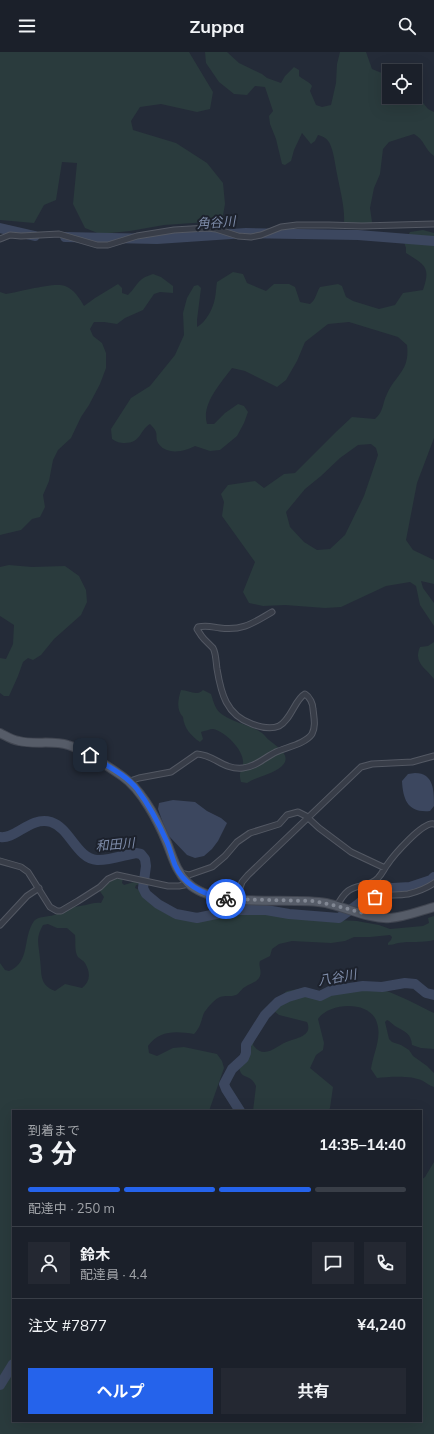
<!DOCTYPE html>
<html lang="ja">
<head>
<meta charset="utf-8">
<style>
	:root { --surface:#1b202a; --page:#242832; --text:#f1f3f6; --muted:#a0a3a8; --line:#393e47; --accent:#2563eb }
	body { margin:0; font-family:Mulish,"Noto Sans JP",sans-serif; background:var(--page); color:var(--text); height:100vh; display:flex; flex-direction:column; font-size:15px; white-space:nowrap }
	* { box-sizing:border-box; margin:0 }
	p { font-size:13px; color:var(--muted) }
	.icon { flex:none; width:22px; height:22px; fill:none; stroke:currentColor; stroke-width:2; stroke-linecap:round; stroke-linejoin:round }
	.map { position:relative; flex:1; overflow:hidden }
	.drawer { position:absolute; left:12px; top:1058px; width:410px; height:312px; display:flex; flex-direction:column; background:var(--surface); border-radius:0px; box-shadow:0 4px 16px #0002,0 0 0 1px var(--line) }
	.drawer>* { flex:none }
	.tools { position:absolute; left:382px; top:12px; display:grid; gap:8px }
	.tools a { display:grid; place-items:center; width:40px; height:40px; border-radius:0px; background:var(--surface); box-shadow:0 4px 16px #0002,0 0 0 1px var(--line); font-size:20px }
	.pin { position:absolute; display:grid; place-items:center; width:34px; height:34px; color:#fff; margin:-17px; border-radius:8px; box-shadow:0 2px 6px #0006 }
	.courier { position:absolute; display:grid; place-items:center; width:40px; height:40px; margin:-20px; border:3px solid #2563eb; border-radius:50%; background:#fff; color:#222; box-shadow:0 1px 5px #0007 }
	.head em { font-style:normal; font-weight:700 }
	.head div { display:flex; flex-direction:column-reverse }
	.head { display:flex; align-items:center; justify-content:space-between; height:68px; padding:0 16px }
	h1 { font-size:26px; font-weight:700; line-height:30px }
	.bar { display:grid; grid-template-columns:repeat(4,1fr); gap:6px 4px; align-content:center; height:48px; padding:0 16px }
	.bar i { height:5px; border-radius:3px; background:var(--line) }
	.bar .current { background:var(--accent) }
	.bar p { grid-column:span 4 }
	.line { display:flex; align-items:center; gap:10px; padding:0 16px; border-top:1px solid var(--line) }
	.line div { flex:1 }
	.round { display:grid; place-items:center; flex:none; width:42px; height:42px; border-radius:0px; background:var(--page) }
	.cta { display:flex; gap:8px; margin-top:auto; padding:8px 16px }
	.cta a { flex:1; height:46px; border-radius:0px; background:var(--accent); color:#fff; font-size:16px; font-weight:700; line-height:46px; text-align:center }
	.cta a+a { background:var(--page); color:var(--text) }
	header { display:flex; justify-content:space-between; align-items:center; height:52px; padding:0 16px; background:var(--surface); font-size:18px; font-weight:700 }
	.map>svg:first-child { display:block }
</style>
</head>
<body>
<header><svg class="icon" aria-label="menu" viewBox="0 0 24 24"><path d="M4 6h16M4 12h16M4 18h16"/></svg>Zuppa<svg class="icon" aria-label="search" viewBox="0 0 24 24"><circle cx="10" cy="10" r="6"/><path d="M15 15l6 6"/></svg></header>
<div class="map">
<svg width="434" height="1382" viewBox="0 0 434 1382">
	<rect width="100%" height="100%" fill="#242b38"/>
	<path fill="#2a3b3d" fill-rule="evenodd" d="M0,0h189l24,40 -3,17 -13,3 -36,-8 -21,3 -9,14 2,9 43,13 31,20 16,20 2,21 -3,17 -58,4 -34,6 -30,3 -15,-6 -12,-24 4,-41 -15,-1 -6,38 -12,5 -10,18 -34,-3z
		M205,0h22l12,11 23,11 5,4 14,5 4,-7 9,-9 5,3v6c4,4 10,5 13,10l-2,5 6,14 6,2 9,-2 5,-22 1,-19 3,-12h26l6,17 17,7v21h26v-4l13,16 6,3v44c-10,-7 -9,-16 -20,-22l-25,8 -6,7 -3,25 -6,14 -4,20 2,14 -3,6h-20l-5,-5c1,-16 -4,-33 -7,-49 -2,-10 -3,-21 -7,-30 -2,-5 -7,-8 -12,-9l-3,6 -4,3 -9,-11 -8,17 -3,11 -6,4 -3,-1 -6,-25 -6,-15 -1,-8 4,-5 -8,-24 -10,-1 -8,9 -13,-1 -15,-12 -13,-19z
		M423,178l11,3v205l-17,45 -11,57 7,10 21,10v24l-13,-3 2,7 11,15v23l-14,-21 -4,-19 -6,-4 -24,4 -45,21 -16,1 -40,-3 -22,1 -14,-3 -6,-11 12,-30 -33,-46 2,-14 -3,-8 7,-9 27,-4 9,7 20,-14 11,-1 42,-42 15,-14 23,2c9,-8 7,-15 12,-25 9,-20 23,-23 20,-49l-9,-8 -49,-15 -21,2 -23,18 -8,19 -11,19 -9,7 -32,-16 -13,-3c-11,15 -31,36 -25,56h7l11,-11 13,-9 6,2 4,6 -4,11 -7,13 -17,14 -10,1 -15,-5c-11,6 -31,10 -38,-5 -1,-3 0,-6 -1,-9 -1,-3 -4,-6 -6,-8 -11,7 -9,19 -25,19 -6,0 -8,-1 -13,-4l-1,-10 20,-31 19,-12 25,-31 9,-20 -1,-22 4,-15 7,-12 4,-1 3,3 -4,32v7c9,-5 16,-18 18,-29 1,-5 1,-10 2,-16l16,-10 10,2 4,9 19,8 8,-7h15l6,3 5,15 10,2c6,-4 6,-11 10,-17l18,-3 4,2 4,11 7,4 26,8 16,-4 8,-12 20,-3c8,-23 2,-25 -17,-37v-5l-2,-6 6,-10zM371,392l5,4 2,7 -14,41 -19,39 -15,14 -13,1 -13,-8 -14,-15 -4,-15 19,-23 16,-13 19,-18 18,-13z
		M153,222l8,3 12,9v7l-13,-1 -6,2 -11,16 -18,8 -8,6 -13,-2h-10l-4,7 3,7 9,7 4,10v15l-6,16 -11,21 -8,12 -10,21 -13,12 -5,10 -4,21 -6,14 2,12 -5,10 -8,2 -11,11 -21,5v-243l6,2c15,-2 47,-12 59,-8 9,3 15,13 19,20l11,-8 23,-14 4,4v5l6,2c11,-11 9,-16 25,-21z
		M9,513l23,2 33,-1 14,10 7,14 1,12 -6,13 -27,24 -13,16 -8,5 -5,-2 -5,4 -5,14 -9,20h-5l-4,-3v-35l6,1 7,-15 1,-19 -14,-9v-49z
		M434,590v37c-8,-11 -21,-16 -14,-32l8,-1z
		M181,638c8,0 15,7 22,0l8,4c3,9 4,16 12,21 11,8 28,10 39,18 3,2 4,5 7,7 7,6 24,15 13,26 -10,9 -24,10 -35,17l-6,-1c-3,-12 1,-9 2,-18 2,-13 -18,-33 -30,-35 -3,0 -8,2 -12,3l2,7 -3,3c-9,-6 -16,-14 -17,-25 -7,-7 -5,-18 -2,-27z
		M118,826h5l-1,5 2,2 13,-4 3,1 1,2 -5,1 -1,3 6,3 2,6 6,2 4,7 12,7 9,3 23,4 34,-7 28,-1 41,6 57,3 22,4 11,4 33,-3 6,-3 -1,-5 6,-2v24c-12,3 -24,1 -36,3 -4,1 -6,2 -10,2v-2l3,-3 1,-3 -2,-2 -20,2h-16l-9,4 -14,2 -39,-2 -13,3 -7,5 -2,7 -10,5c-2,5 2,9 0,15 -3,7 -10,7 -15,11 -4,2 -5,6 -9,8 -5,2 -11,0 -16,2 -5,2 -11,9 -14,13 -5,5 -3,15 -12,24 -18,-3 -35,-4 -46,12l1,7 8,3 16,-8 11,-1 33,7 5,7 2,7 -15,43h-196v310h408v-241l4,-3 9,-15v272h-434v-471l5,7 4,1c22,-9 13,-33 25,-50 4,-5 14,-4 20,-6 7,-2 13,-6 20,-8 4,-1 8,-1 12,-2 5,-1 9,-3 15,-2l3,-6 -5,-7 12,-10zM48,872l9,4h10l8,7c1,7 -1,16 3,22 2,2 6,4 7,6 6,10 5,19 -3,25l-17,-4 -10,7c-16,-6 -13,-17 -15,-32 -1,-14 -5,-20 3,-34z
		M360,933c26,2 51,17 74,28v36l-13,-1 -9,-3c-1,-12 -7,-13 -17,-19 -3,-2 -5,-5 -8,-6l-2,2 4,17 3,3 9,3 8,5 4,6 14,10 7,7v14c-4,-1 -7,-4 -11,-6 -12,-6 -34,-4 -46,-3l-6,-9c2,-15 11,-31 6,-46 -6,-23 -48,-21 -59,-4l6,24 -1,7 -7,5 -6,13 23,19 -3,21 -2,3h-75l3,-25c-1,-2 -2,-4 -4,-6 -4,-4 -10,-3 -12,-9 -4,-9 13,-46 19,-53l3,3c1,13 -7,13 -9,24 12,16 23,0 36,-4 9,-3 24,-6 18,-19l-28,-7 -5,-4v-6l3,-6 10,-8 17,-3 14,6h5l4,-4 20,-1z"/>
	<path fill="#3c475f" d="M415,721c19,0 19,18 19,33l-4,5c-22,2 -27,-11 -28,-30l6,-7z
		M173,748l22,2 12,9 14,7 6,5 -9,18 -6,8 -8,7 -9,2 -8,-3 -20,-21 -9,-25 1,-6z"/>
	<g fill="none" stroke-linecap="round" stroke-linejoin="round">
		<path stroke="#3c475f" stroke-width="10" d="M0,176l35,8
			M65,185l92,2 89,-6 112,2 76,6
			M0,785c15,3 30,-21 51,-15 19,6 26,37 46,38 10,1 28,-5 39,-7l5,1 4,5 1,7 -3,22 3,6 12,10 18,10 21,4 38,-8h31l23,4 50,4 18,-13 19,-16 34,-2 21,-7 3,-3
			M240,1059l-14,-22 -2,-5 8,-15 12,-11 2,-5v-8l19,-30 13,-13 10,-5 17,-5 15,4 10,-5 33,-5 19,1 23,-4 10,1 11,9 8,2
			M0,1333l13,-21"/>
		<defs>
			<path id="street" d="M0,187l10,-4 11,1 38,-2 38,11h11l29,-9 37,-6 33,-2 9,1 22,7 13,1 10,-2 20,-8 16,-2h32l33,1 72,-2
				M130,729l9,-3 32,-6 26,-18c18,1 26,16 46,14 13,-1 22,-11 33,-16 11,-5 29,-8 36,-18 4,-8 2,-16 1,-25 0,-5 -3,-12 -8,-15 -10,5 -14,26 -26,32 -9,4 -19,1 -27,-2 -26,-9 -31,-31 -35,-55 -1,-7 -1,-16 -4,-21 -3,-3 -6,-6 -9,-9 -3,-3 -5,-7 -7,-10l1,-2c9,-2 14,0 22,1 23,3 33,-5 52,-16
				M0,809l21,6 7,5 22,35 7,4h4l17,-10 22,-14 8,-8 9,-4 51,11h11l10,-2
				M180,821l9,2 23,-8 13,-11 12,-14 13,-9 29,-9 8,-9 11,-3 8,4 13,12 32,24 34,16
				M236,848l6,-18 6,-7 113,-108 11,-3 40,-2 22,-6
				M337,854c3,-6 6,-11 11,-15 8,-7 23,-4 30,-13 4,-4 6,-9 9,-13 6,-9 36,-44 47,-41
				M363,861c10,-23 24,-16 45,-19 8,-2 19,-6 26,-11
				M0,873l27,-29 12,-8"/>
			<path id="primary" d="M0,681c6,3 12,7 19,8 16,4 33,-1 49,4 14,4 41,22 54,31 20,14 36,45 45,67 6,15 9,28 21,40 27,27 100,13 138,20 19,4 45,17 64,15 15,-1 30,-7 44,-11"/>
		</defs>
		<use href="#street" stroke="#535863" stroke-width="7"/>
		<use href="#primary" stroke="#414651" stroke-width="10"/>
		<use href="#street" stroke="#383d48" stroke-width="5"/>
		<use href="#primary" stroke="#565c68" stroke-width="8"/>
	</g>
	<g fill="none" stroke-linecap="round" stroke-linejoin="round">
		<path stroke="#818793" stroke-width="4" stroke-dasharray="0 7.2" d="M226,847l88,2 23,5 26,7 7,-12 5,-4"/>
		<path stroke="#2563eb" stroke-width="5" d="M90,703c15,10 35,19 47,34 12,16 22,35 30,53 3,7 5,15 8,23 9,21 30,30 51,34"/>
	</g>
	<g text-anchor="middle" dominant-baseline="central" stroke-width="4" stroke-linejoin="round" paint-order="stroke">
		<g font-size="13" font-style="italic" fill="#7e8ca9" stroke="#1d222d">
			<text transform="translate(216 170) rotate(-4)">角谷川</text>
			<text transform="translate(115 792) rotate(-5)">和田川</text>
			<text transform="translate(337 925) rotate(-10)">八谷川</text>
		</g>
	</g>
</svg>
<div class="tools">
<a><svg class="icon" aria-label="locate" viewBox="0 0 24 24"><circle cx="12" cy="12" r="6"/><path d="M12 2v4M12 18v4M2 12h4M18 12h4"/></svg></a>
</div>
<div class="pin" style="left:375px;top:845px;background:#ea580c"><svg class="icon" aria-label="bag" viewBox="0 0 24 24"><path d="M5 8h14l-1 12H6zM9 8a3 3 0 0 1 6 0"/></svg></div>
<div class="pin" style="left:90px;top:703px;background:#1f2937"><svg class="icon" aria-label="home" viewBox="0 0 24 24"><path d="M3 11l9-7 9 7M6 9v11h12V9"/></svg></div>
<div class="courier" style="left:226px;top:847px"><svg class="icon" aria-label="bike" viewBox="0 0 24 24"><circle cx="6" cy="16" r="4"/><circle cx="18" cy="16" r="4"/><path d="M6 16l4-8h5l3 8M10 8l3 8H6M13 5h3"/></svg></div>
<section class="drawer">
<div class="head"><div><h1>3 分</h1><p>到着まで</p></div><em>14:35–14:40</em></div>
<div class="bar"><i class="current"></i><i class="current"></i><i class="current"></i><i></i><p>配達中 · 250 m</p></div>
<div class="line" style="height:72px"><a class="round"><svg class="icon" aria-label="person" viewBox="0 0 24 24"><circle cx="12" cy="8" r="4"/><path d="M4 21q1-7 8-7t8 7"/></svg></a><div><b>鈴木</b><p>配達員 · 4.4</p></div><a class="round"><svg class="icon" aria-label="chat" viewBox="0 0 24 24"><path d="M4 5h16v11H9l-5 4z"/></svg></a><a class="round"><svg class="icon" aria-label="phone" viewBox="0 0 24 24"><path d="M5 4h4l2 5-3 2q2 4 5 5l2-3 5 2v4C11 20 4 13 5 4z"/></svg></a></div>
<div class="line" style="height:52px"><div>注文 #7877</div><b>¥4,240</b></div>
<div class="cta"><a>ヘルプ</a><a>共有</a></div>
</section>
</div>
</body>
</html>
